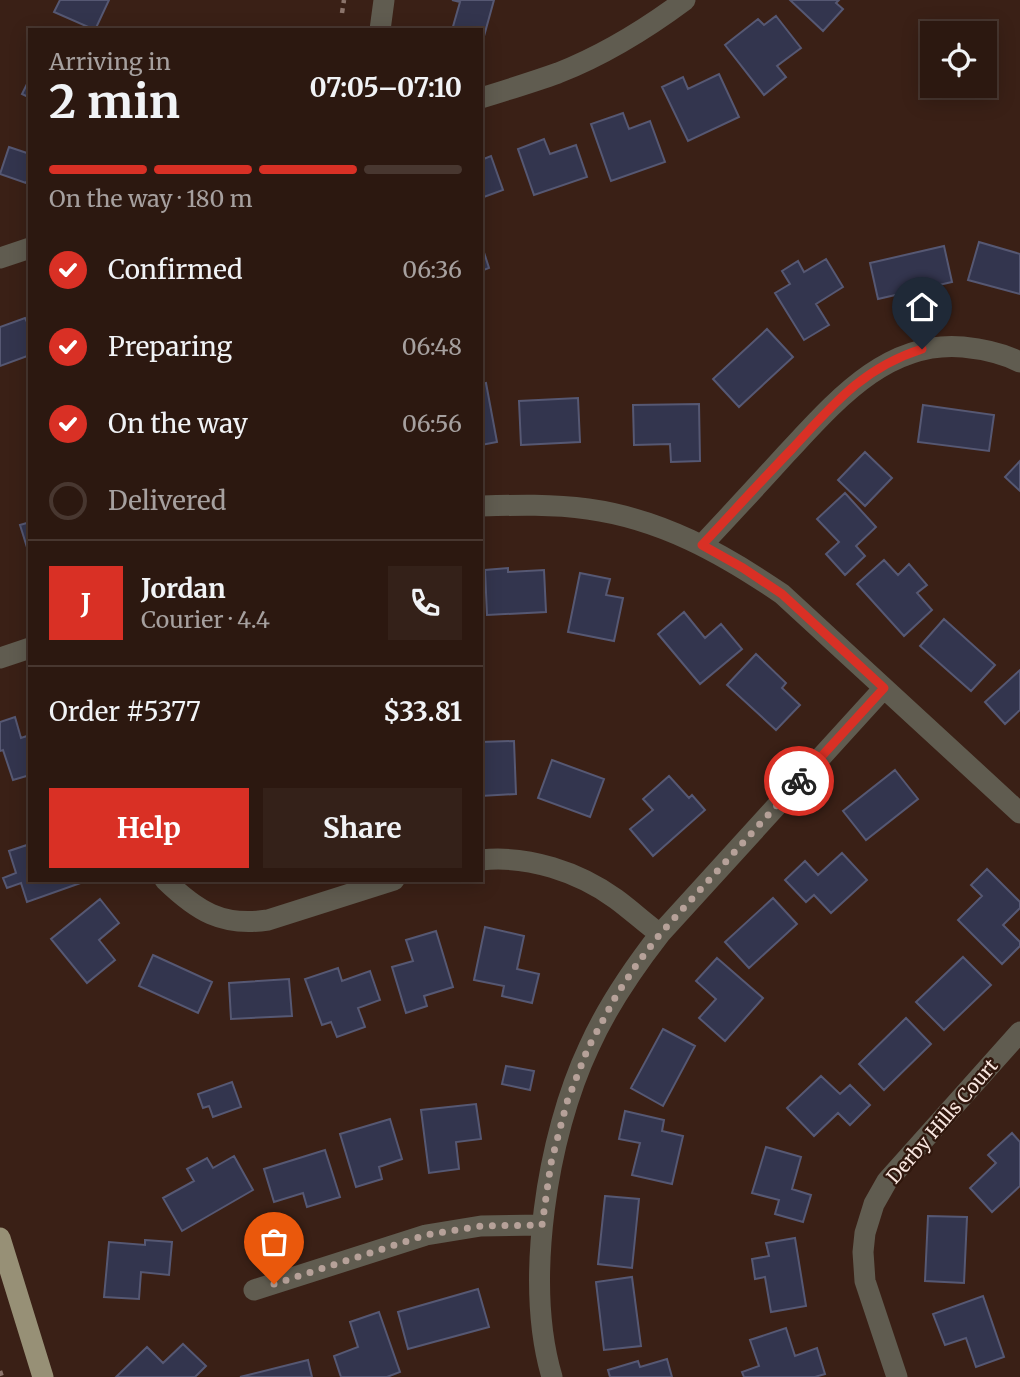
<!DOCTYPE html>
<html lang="en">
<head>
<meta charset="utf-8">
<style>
	:root { --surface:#2c1810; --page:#342119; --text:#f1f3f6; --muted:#a6a09f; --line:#483730; --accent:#d93025 }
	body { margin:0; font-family:Merriweather,serif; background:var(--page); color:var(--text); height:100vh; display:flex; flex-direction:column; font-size:26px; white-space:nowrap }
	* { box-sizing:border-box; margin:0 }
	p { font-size:23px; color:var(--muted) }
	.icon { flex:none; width:38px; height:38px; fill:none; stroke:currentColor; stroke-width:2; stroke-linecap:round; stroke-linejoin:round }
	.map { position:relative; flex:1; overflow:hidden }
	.sheet { position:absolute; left:28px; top:28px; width:455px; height:854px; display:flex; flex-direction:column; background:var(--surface); border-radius:0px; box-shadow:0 4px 18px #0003,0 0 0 2px var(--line) }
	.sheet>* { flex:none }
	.fabs { position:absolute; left:920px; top:21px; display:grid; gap:14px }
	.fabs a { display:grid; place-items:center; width:77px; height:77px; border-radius:0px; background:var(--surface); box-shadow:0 4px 18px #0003,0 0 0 2px var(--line); font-size:35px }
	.pin { position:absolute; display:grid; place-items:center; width:60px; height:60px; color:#fff; margin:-72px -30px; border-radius:50% 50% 50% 0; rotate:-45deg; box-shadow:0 0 7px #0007 }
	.pin .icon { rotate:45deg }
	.courier { position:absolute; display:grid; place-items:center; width:70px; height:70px; margin:-35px; border:5px solid #d93025; border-radius:50%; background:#fff; color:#222; box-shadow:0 2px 9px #0007 }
	.headline em { font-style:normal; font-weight:700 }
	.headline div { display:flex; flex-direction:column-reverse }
	.headline { display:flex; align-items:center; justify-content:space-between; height:119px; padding:0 21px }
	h1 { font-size:46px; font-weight:700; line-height:52px }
	.bar { display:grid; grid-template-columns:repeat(4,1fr); gap:10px 7px; align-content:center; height:84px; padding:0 21px }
	.bar i { height:9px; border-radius:5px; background:var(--line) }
	.bar .selected { background:var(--accent) }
	.bar p { grid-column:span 4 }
	.line { display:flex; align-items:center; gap:18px; padding:0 21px; border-top:2px solid var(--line) }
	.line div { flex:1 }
	.round { display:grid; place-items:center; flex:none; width:74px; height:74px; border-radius:0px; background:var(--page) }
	ol { padding:0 21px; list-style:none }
	li { display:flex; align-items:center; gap:21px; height:77px }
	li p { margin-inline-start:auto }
	li .icon { padding:7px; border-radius:50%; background:var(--accent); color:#fff; stroke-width:4 }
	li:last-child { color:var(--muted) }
	li i { width:38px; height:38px; border:4px solid var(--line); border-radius:50% }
	.button { display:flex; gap:14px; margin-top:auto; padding:14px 21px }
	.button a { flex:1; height:80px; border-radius:0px; background:var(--accent); color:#fff; font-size:28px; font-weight:700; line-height:80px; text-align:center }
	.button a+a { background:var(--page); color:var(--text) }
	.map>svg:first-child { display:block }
</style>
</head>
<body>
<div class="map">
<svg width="1020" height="1377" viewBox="0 0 1020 1377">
	<rect width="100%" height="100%" fill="#3a2016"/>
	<path fill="#33354e" stroke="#565873" stroke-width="2" d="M60,0h49l-14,30 -41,-18z
		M452,0h42l-13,47v-17h-29l8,-28z
		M790,0h49l-3,3 7,6 -20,22z
		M776,16l25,32 -24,18 9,11 -22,18 -39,-50 33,-26 6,6z
		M719,74l20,43 -51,24 -26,-54 21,-10 5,12z
		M30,78v20l-8,-4z
		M623,113l6,16 21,-8 15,41 -54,19 -20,-57z
		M544,139l6,15 26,-9 11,32 -53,18 -16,-46z
		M9,147l21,7v20l-4,9 -26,-9z
		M491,156l12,34 -22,8v-38z
		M979,242l41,12v40l-52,-14z
		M481,243l8,25 -8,3z
		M944,246l8,36 -74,17 -8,-36z
		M826,259l17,28 -27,17 13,21 -25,15 -29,-47 15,-9 -8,-13 16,-10 6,11z
		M25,318l3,6 2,-1v32l-30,11v-39z
		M767,329l26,28 -54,50 -26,-28z
		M486,383l11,59 -16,3v-61z
		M578,398l2,44 -59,3 -2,-44z
		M699,404l1,57 -29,1 -1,-18 -36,1 -1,-40z
		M923,405l71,10 -5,36 -71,-9z
		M865,452l27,26 -27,28 -27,-26z
		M1020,461v30l-15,-14z
		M845,493l31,34 -20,19 9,10 -20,19 -19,-21 13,-12 -22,-23z
		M30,522v35l-10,-32z
		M884,560l14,15 11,-11 18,21 -10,8 15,17 -28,26 -47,-52z
		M508,568v4l36,-2 2,42 -59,3 -2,-45z
		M580,573l30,6 -4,16 17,3 -9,43 -46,-9z
		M684,612l21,26 16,-14 21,25 -42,35 -42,-50z
		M944,619l51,46 -24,26 -51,-45z
		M756,654l30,29 -4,5 18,17 -24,25 -49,-45z
		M1020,670v40l-15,14 -20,-22z
		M15,717l6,21 9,-3v40l-17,5 -10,-30 -3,1v-29z
		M514,741l2,53 -35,2v-54z
		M552,760l52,19 -14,38 -52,-19z
		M895,770l23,29 -52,41 -23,-29z
		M669,776l20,22 3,-3 13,15 -52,46 -23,-27 23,-19 -10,-11z
		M30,844v36h59l-62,22 -6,-19 -14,5 -4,-10 13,-5 -7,-22z
		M842,853l25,27 -36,33 -17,-18 -8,7 -21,-22 20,-19 13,14z
		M987,869l33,33v6l-17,17 17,17v4l-18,18 -44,-44 24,-24 -11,-11z
		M773,898l24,26 -48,44 -24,-26z
		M100,899l19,24 -20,17 16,20 -28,23 -36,-44z
		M485,927l39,9 -7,33 22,5 -7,29 -30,-7 2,-10 -30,-6z
		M436,931l17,56 -29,9 3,10 -21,7 -14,-46 21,-6 -7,-21z
		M153,955l59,27 -14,31 -59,-27z
		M963,957l28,28 -47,45 -28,-28z
		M717,958l46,40 -38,43 -26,-23 17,-19 -20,-18z
		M338,968l4,13 28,-10 10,29 -22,8 7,19 -28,10 -6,-15 -9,3 -17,-46z
		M289,979l3,37 -61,3 -2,-36z
		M906,1018l25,26 -47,46 -25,-26z
		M663,1029l32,17 -32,60 -32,-18z
		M506,1066l28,5 -4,19 -28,-6z
		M821,1076l19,18 10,-9 20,20 -20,20 -12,-12 -24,23 -27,-28z
		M232,1082l9,25 -28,10 -4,-11 -6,2 -5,-14z
		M476,1104l5,35 -25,3 3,27 -30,4 -8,-63z
		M625,1111l39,9 -2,11 21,5 -11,48 -40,-9 8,-32 -21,-4z
		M390,1119l12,40 -23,8 3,12 -26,8 -16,-53z
		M1012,1133l8,9v44l-28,26 -22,-24 26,-25 -8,-8z
		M766,1147l35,10 -9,32 19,6 -8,27 -28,-8 4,-14 -27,-7z
		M325,1150l15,47 -33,10 -4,-14 -29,9 -10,-33z
		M234,1156l19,34 -71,41 -19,-33 31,-17 -7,-12 20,-11 6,10z
		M605,1196l34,3 -7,69 -34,-4z
		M928,1216l39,1 -3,66 -39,-2z
		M795,1238l11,68 -35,6 -6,-35 -10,2 -3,-20 17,-3 -3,-13z
		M145,1240l27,2 -3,33 -28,-3 -2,27 -35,-2 5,-55 36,3z
		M632,1277l9,69 -37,4 -8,-68z
		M478,1289l11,38 -81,22 -10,-37z
		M983,1296l21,61 -28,10 -10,-29 -21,7 -12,-31z
		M379,1312l21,60 -13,5h-46l-7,-21 24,-9 -8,-25z
		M786,1328l9,28 22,-8 8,26 -10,3h-71l-2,-5 17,-6 -9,-26z
		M183,1344l23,22 -11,11h-79l31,-30 16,16z
		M667,1359l5,18h-62l-2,-7 30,-9 2,6z
		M308,1360l4,17h-72z"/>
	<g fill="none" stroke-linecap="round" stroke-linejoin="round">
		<path stroke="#8b746b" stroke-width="4.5" stroke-dasharray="5 5" stroke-linecap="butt" d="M342,13l2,-13
			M0,1371l2,6"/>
		<path stroke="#605c50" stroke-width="21" d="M380,30l4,-30
			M481,98c26,-8 52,-16 77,-25 46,-18 88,-44 127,-73
			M0,258l30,-10
			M481,506c36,-1 71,-2 107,3 73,10 134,44 194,85l238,219
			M702,545c28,-30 56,-60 84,-91 48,-51 100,-114 177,-107 20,2 39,6 57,15
			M0,658l30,-10
			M481,860c47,-5 98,12 135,39 15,11 29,24 44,35
			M165,880c32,31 57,47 103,40l126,-40
			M254,1290l172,-55 55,-9 61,-1
			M552,1377c-28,-95 -5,-241 37,-330 18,-40 43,-77 71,-113l224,-246
			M897,1377l-32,-96 -2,-29 2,-19 9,-29 13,-23 133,-149"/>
		<path stroke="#979076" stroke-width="21" d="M0,1238l43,139"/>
	</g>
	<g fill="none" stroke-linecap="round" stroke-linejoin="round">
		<path stroke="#b6a199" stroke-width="7" stroke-dasharray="0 12.6" d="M274,1284l152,-49 55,-9 61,-1 9,-62 16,-61 21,-54 28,-52 21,-32 23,-30 139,-153"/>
		<path stroke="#d93025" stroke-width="9" d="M799,781l85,-93 -102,-94 -39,-26 -41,-23c30,-32 59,-64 89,-95 41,-44 71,-82 131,-101"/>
	</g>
	<g text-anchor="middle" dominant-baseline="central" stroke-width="5" stroke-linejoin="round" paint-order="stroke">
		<g font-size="19" fill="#f8e6df" stroke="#30170d">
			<text transform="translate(942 1121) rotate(-49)">Derby Hills Court</text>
		</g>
	</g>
</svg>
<div class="fabs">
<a><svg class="icon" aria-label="locate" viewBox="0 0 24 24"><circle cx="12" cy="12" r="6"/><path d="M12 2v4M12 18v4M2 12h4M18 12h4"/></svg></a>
</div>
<div class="pin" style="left:274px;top:1284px;background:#ea580c"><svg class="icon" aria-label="bag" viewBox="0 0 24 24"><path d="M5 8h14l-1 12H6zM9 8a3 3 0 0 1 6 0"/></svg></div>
<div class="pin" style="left:922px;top:349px;background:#1f2937"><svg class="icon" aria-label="home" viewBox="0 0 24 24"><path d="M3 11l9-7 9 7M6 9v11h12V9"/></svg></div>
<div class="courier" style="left:799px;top:781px"><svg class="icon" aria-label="bike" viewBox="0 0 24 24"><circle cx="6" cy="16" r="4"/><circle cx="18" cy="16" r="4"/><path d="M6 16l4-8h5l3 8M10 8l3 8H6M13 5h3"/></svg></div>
<section class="sheet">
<div class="headline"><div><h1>2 min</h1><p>Arriving in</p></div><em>07:05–07:10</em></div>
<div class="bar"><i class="selected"></i><i class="selected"></i><i class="selected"></i><i></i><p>On the way · 180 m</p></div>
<ol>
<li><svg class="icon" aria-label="check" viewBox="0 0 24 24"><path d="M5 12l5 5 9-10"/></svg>Confirmed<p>06:36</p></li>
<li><svg class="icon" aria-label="check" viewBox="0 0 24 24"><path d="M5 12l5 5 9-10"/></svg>Preparing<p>06:48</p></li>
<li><svg class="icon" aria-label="check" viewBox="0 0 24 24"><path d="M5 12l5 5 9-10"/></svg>On the way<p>06:56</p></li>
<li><i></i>Delivered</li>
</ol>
<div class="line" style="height:126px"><b class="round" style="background:var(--accent);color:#fff">J</b><div><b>Jordan</b><p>Courier · 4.4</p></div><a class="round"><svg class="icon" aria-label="phone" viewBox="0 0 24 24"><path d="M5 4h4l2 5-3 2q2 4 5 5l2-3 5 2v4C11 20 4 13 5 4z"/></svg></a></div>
<div class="line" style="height:91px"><div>Order #5377</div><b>$33.81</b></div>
<div class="button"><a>Help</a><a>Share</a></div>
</section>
</div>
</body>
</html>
